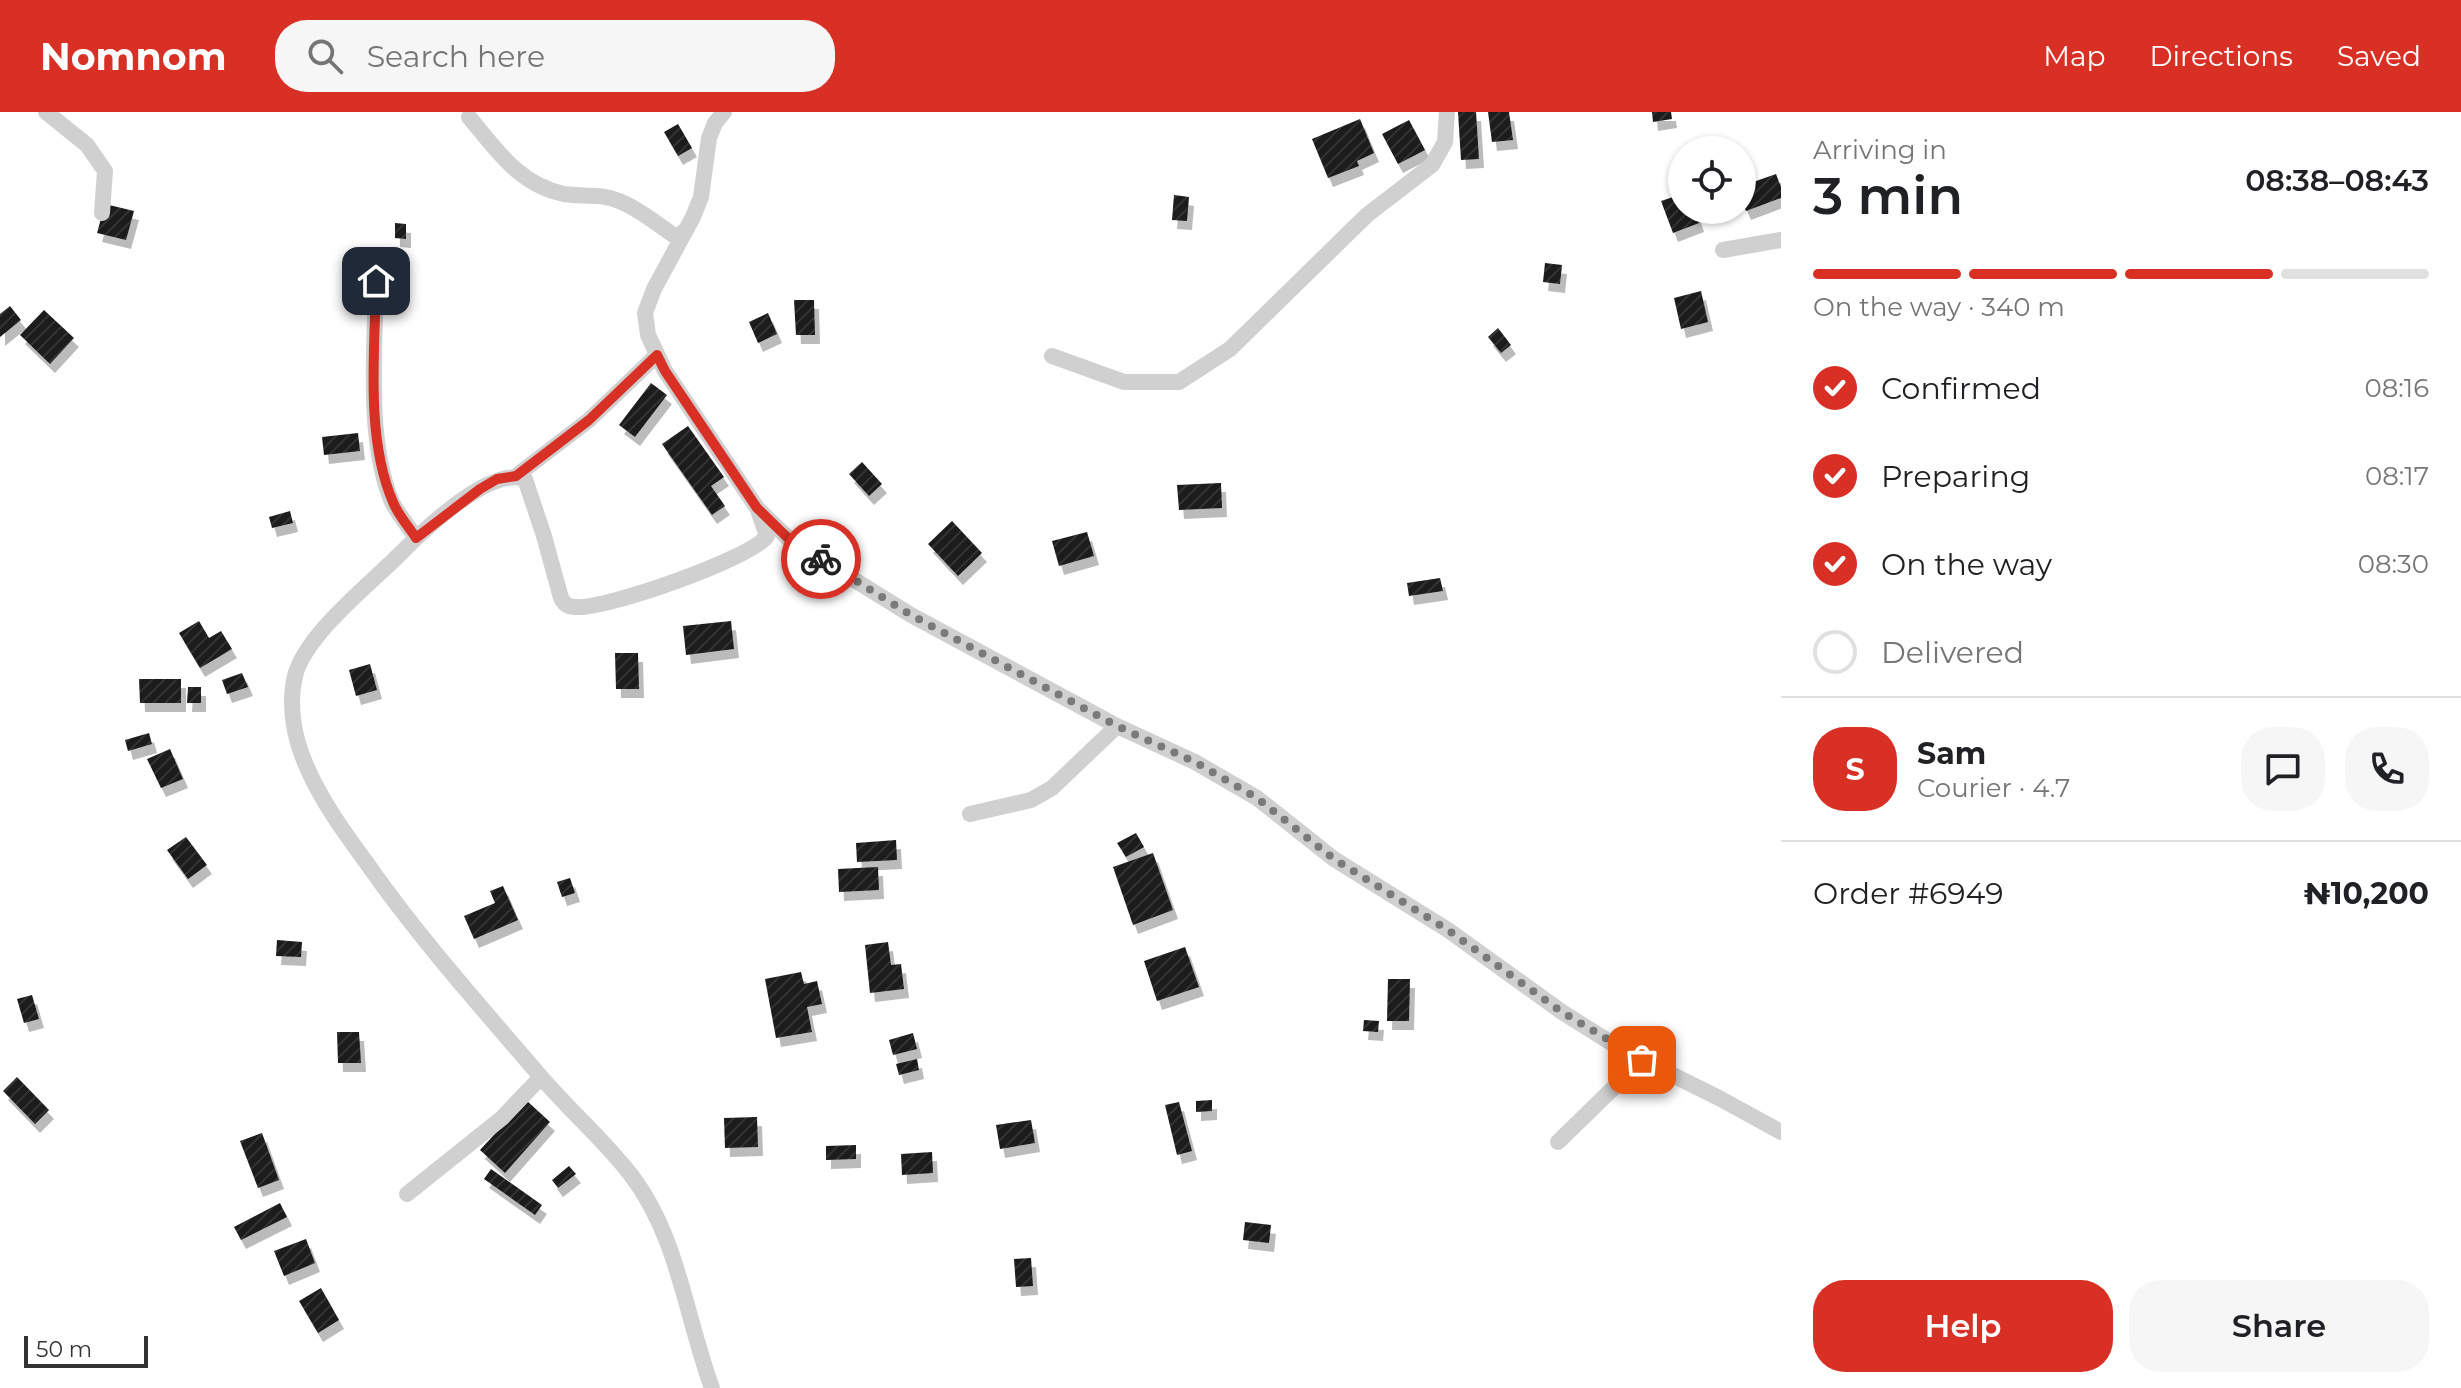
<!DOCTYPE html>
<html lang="en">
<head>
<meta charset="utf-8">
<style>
	:root { --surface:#fff; --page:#f6f6f6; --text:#202124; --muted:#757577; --line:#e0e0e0; --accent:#d93025 }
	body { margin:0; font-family:Montserrat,sans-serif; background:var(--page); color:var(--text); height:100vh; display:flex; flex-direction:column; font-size:30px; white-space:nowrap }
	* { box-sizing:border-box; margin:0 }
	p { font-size:26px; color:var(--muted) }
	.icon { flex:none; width:44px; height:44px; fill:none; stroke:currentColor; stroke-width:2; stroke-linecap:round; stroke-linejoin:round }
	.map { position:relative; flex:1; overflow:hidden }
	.sheet { display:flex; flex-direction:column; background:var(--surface); width:680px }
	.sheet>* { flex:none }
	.buttons { position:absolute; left:1668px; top:24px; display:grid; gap:16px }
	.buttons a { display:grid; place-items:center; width:88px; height:88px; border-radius:50%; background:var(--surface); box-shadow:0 2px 6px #0004; font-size:40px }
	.scale { position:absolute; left:24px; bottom:20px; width:124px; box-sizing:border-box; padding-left:8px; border:4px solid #333; border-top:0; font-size:22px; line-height:28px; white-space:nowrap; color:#333; -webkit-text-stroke:6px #fff; paint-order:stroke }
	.pin { position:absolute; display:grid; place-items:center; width:68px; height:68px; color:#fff; margin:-34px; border-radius:16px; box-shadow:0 4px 12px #0006 }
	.courier { position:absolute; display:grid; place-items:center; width:80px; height:80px; margin:-40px; border:6px solid #d93025; border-radius:50%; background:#fff; color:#222; box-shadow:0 2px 10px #0007 }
	.headline em { font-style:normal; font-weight:600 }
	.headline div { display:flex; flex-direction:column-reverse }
	.headline { display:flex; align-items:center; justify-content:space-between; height:136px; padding:0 32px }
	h1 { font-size:52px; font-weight:600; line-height:60px }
	.bar { display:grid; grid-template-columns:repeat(4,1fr); gap:12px 8px; align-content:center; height:96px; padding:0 32px }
	.bar i { height:10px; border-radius:6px; background:var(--line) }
	.bar .current { background:var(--accent) }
	.bar p { grid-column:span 4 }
	.line { display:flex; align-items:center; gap:20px; padding:0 32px; border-top:2px solid var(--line) }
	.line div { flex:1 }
	.round { display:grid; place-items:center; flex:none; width:84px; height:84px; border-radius:32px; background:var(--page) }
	ol { padding:0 32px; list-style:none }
	li { display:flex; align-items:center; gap:24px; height:88px }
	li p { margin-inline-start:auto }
	li .icon { padding:8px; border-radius:50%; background:var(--accent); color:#fff; stroke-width:4 }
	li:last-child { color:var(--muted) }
	li i { width:44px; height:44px; border:4px solid var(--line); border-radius:50% }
	.cta { display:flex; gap:16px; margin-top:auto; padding:16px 32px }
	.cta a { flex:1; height:92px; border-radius:32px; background:var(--accent); color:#fff; font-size:32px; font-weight:600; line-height:92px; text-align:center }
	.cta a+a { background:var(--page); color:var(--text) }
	header { display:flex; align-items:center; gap:48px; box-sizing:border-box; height:112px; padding:0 40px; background:var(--accent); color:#fff }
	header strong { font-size:38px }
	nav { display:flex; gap:44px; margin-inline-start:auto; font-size:28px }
	.search { width:560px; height:72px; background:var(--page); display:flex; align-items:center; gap:20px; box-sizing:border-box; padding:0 28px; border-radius:32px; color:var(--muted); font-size:30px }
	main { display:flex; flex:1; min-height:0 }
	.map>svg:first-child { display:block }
</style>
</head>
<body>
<header>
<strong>Nomnom</strong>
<div class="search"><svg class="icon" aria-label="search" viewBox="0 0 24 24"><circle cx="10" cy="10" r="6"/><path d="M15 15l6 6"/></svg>Search here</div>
<nav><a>Map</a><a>Directions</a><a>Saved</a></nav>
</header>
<main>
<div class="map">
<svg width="1781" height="1276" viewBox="0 0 1781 1276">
	<defs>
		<pattern id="building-hatch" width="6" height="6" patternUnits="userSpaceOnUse" patternTransform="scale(2)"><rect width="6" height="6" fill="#1a1a1a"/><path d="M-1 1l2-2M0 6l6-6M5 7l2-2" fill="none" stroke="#333"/></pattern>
		<filter id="shadow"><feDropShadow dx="5" dy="9" stdDeviation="0" flood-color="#0004"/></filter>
	</defs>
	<rect width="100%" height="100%" fill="#fff"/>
	<path fill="url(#building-hatch)" filter="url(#shadow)" d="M1458,0h18l3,47 -18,1z
		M1488,0h21l4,28 -21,2z
		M1652,0h19l1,7 -19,3z
		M1360,7l14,34 -17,8 2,5 -31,12 -16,-39z
		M1409,8l16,30 -27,14 -16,-30z
		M678,12l14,24 -14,8 -14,-24z
		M1776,62l5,13v11l-35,13 -4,-9v-16z
		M1682,82v16h13l4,13 -26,10 -12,-32z
		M1174,83l15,2 -2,24 -15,-1z
		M105,92l29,7 -8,29 -29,-7z
		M395,111l11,1v15l-11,-1z
		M1545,151l17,2 -2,19 -17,-2z
		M1701,179l7,31 -27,7 -7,-31z
		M794,188h20l1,35h-19z
		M10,194l11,14 -21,17v-23z
		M44,198l30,28 -24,26 -30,-29z
		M768,201l9,21 -19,9 -9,-21z
		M1498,216l13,17 -10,8 -13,-16z
		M651,271l16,12 -32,42 -16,-12z
		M688,314l36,51 -13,9 14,20 -13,9 -50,-71z
		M358,321l2,18 -36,4 -2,-18z
		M862,350l20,22 -13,12 -20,-22z
		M1221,371l1,25 -43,2 -2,-25z
		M290,399l3,12 -21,5 -3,-11z
		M952,409l30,32 -24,23 -30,-32z
		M1087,420l7,24 -35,10 -7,-25z
		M1440,466l3,13 -34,5 -2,-13z
		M199,509l10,17 12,-7 11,18 -32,19 -21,-35z
		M731,509l3,28 -48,6 -3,-29z
		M615,541h23l1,36h-23z
		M370,552l7,26 -21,6 -7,-26z
		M242,561l6,14 -21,7 -5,-14z
		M139,567h42v24h-41z
		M188,575h13v16h-14z
		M149,621l3,11 -24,7 -3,-11z
		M170,637l13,30 -22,9 -14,-29z
		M1136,721l8,14 -18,10 -9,-14z
		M186,725l21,28 -19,14 -21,-29z
		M896,728l1,20 -40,2 -1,-19z
		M1153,741l20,57 -40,15 -20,-58z
		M878,755l1,23 -40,2 -1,-23z
		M570,766l5,15 -13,4 -5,-15z
		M503,774l15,34 -44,19 -10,-23 31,-13 -5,-12z
		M277,828l25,2 -1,15 -25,-1z
		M888,830l3,23 10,-1 3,25 -34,4 -5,-48z
		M1185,835l14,40 -42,14 -13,-40z
		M801,860l3,12 13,-3 5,23 -15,3 5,25 -36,6 -11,-59z
		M1388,867h22l-1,42h-22z
		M32,883l7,24 -15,4 -7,-24z
		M1364,908l15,1 -1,11 -15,-1z
		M337,920h22l2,31h-23z
		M913,921l4,16 -24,6 -4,-15z
		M917,947l2,11 -20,5 -3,-11z
		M17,965l32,33 -14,14 -32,-33z
		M526,988l24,22 -45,51 -25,-23z
		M1212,988v11l-16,1v-11z
		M1179,990l13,49 -15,4 -12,-50z
		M757,1005l1,30 -33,1 -1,-30z
		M1031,1008l4,23 -35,6 -4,-24z
		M262,1021l17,47 -21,8 -18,-47z
		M856,1033v14l-30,1v-14z
		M932,1040l1,21 -31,2 -1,-21z
		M569,1054l7,8 -18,14 -6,-8z
		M491,1057l51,36 -7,10 -51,-36z
		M280,1091l7,14 -46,23 -7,-13z
		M1245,1110l26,3 -2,18 -26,-3z
		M306,1127l9,24 -31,13 -10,-25z
		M1031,1146l2,28 -17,1 -2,-28z
		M321,1176l18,32 -21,13 -19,-32z"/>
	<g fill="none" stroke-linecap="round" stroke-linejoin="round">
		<path stroke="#d0d0d0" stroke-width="16" d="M46,0l41,33 18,26 -3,42
			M724,0l-9,11 -6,15 -8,59 -8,20 -39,72 -9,24 3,22 17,36 92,137 33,32 121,75 206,111 78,36 62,36 77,61 114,71 114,82 62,39 95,47 62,34
			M469,5c27,32 50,68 95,77 18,3 37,-1 55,7 21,8 40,25 59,37l5,-6
			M1723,138l58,-10
			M376,169c-1,66 -10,160 16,221 6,12 17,25 24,36
			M1052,244l72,26h55l51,-33 137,-134 65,-50 13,-23 2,-30
			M516,364l73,-56 68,-65
			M970,702l61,-14 21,-12 65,-62
			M1558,1030l84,-82
			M407,1082l95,-76 39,-41
			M712,1276c-26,-70 -34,-152 -81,-213 -27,-35 -61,-64 -90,-98 -60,-70 -122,-139 -175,-215 -22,-30 -46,-63 -60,-97 -12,-27 -18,-60 -11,-89 10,-41 75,-92 105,-122 24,-24 90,-88 125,-75l19,57 17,62c4,7 7,9 15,9 28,3 177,-49 191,-71l-8,-23"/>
	</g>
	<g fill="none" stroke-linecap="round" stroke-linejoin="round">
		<path stroke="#7a7a7a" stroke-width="8" stroke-dasharray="0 14.4" d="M821,447l90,56 206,111 78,36 62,36 77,61 114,71 114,82 80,48"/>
		<path stroke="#d93025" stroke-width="10" d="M376,169c-1,68 -11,157 17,221 5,13 16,25 23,36l64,-49 17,-10 19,-3 73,-56 68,-65 8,16 92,137 33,32 31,19"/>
	</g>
</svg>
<div class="buttons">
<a><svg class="icon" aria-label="locate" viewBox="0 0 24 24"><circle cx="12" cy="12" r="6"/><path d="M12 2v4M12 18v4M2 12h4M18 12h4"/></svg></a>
</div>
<div class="scale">50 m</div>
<div class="pin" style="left:1642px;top:948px;background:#ea580c"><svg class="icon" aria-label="bag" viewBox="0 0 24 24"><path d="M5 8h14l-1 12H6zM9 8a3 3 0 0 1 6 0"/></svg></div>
<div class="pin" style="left:376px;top:169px;background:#1f2937"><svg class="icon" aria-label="home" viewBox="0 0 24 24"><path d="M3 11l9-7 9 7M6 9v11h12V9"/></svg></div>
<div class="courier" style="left:821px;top:447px"><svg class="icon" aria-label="bike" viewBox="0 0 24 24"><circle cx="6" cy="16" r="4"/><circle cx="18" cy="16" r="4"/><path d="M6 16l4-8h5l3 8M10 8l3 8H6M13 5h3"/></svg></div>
</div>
<section class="sheet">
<div class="headline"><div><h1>3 min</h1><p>Arriving in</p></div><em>08:38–08:43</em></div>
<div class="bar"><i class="current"></i><i class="current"></i><i class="current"></i><i></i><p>On the way · 340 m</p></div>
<ol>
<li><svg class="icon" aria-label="check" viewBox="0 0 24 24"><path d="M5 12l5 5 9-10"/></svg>Confirmed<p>08:16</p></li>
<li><svg class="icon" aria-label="check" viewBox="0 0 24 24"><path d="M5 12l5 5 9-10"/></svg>Preparing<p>08:17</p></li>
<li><svg class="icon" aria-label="check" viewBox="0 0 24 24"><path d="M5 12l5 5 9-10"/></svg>On the way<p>08:30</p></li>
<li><i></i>Delivered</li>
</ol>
<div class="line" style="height:144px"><b class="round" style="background:var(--accent);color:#fff">S</b><div><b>Sam</b><p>Courier · 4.7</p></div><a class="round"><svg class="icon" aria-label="chat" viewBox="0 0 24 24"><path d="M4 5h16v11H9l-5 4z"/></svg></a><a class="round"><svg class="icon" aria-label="phone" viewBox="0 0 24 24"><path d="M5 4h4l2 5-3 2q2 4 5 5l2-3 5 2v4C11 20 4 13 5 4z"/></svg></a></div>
<div class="line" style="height:104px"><div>Order #6949</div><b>₦10,200</b></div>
<div class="cta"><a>Help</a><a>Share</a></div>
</section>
</main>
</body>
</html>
